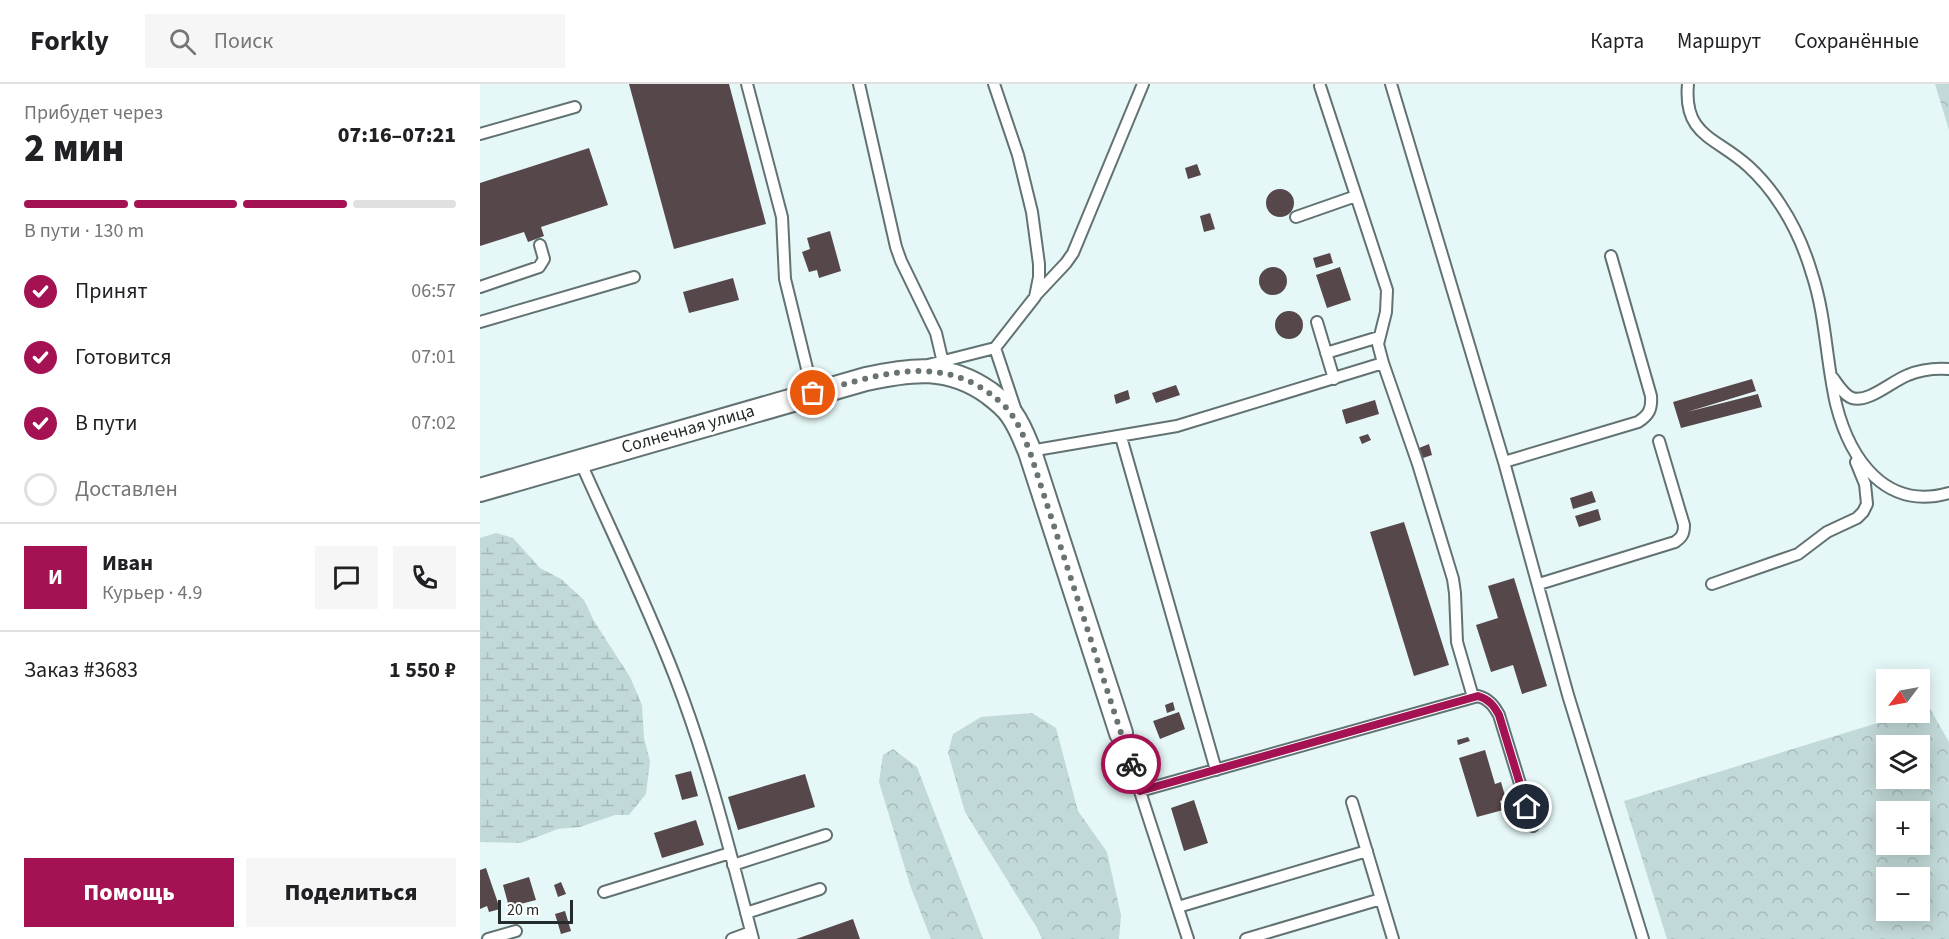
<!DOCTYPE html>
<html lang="ru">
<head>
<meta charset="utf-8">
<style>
	:root { --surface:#fff; --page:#f6f6f6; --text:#202124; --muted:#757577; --line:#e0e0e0; --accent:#a41253 }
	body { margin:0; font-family:"Source Sans 3",sans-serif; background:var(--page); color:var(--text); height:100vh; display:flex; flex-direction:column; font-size:22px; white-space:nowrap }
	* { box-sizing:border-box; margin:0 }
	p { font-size:20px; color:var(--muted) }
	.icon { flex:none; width:33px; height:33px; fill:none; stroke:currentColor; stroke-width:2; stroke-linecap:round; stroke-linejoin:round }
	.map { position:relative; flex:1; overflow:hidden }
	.details { display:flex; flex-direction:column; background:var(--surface); width:480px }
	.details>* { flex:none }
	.needle { width:39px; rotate:238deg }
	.fabs { position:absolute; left:1396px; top:585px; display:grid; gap:12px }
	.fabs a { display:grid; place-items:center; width:54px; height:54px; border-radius:0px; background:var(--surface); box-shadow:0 3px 15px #0003; font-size:30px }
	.scale { position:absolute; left:18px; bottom:15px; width:75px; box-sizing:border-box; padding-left:6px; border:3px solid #242c2b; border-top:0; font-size:16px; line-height:21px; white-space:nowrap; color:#242c2b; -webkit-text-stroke:4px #fff; paint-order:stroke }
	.pin { position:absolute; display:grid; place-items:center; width:51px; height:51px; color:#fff; margin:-26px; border:3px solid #fff; border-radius:50%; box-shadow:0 2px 6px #0007 }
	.courier { position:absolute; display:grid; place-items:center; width:60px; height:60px; margin:-30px; border:4px solid #a41253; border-radius:50%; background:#fff; color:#222; box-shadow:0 2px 8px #0007 }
	.overview em { font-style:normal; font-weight:800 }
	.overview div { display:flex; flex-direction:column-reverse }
	.overview { display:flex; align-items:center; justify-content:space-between; height:102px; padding:0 24px }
	h1 { font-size:39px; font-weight:800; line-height:45px }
	.bar { display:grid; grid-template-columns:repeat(4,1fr); gap:9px 6px; align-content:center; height:72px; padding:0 24px }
	.bar i { height:8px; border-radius:4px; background:var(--line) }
	.bar .on { background:var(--accent) }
	.bar p { grid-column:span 4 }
	.line { display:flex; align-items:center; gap:15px; padding:0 24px; border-top:2px solid var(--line) }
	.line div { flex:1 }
	.round { display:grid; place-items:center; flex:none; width:63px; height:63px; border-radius:0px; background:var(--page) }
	ol { padding:0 24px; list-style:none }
	li { display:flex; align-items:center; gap:18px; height:66px }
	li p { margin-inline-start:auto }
	li .icon { padding:6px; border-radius:50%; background:var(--accent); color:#fff; stroke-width:4 }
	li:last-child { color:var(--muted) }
	li i { width:33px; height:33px; border:3px solid var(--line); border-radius:50% }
	.cta { display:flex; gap:12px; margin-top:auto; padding:12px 24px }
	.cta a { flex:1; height:69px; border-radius:0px; background:var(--accent); color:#fff; font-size:24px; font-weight:800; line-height:69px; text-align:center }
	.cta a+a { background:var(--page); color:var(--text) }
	header { display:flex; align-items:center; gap:36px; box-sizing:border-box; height:84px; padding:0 30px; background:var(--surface); border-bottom:2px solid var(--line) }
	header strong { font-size:28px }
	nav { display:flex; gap:33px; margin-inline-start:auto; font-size:21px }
	.search { width:420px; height:54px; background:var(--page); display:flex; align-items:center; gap:15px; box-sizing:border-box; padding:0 21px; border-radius:0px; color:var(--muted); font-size:22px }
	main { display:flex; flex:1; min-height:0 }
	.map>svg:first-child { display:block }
</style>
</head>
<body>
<header>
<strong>Forkly</strong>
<div class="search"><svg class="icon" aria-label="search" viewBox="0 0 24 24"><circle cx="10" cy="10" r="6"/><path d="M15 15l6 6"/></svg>Поиск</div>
<nav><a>Карта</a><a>Маршрут</a><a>Сохранённые</a></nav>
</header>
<main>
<section class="details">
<div class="overview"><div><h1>2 мин</h1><p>Прибудет через</p></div><em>07:16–07:21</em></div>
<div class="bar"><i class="on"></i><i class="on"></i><i class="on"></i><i></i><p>В пути · 130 m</p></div>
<ol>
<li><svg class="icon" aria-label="check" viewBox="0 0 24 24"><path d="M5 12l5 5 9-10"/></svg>Принят<p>06:57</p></li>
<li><svg class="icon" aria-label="check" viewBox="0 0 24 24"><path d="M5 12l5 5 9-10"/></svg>Готовится<p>07:01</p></li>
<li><svg class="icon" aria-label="check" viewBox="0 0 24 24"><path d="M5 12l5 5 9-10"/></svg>В пути<p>07:02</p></li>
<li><i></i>Доставлен</li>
</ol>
<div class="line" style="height:108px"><b class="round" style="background:var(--accent);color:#fff">И</b><div><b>Иван</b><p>Курьер · 4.9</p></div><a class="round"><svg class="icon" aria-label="chat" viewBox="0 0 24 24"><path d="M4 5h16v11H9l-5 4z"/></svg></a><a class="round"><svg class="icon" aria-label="phone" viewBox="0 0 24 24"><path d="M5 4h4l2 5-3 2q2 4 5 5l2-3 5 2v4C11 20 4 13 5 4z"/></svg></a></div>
<div class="line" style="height:78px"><div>Заказ #3683</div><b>1 550 ₽</b></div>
<div class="cta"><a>Помощь</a><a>Поделиться</a></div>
</section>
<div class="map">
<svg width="1469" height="855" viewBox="0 0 1469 855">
	<defs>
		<pattern id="forest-crowns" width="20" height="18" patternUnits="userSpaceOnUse" patternTransform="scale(1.5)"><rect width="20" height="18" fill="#c1d9d8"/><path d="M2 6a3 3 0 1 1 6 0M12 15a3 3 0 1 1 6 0" fill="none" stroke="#a6baba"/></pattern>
		<pattern id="wetland-marsh" width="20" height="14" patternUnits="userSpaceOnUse" patternTransform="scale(1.5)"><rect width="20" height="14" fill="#c1d9d8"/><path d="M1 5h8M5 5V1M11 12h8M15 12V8" fill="none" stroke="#a6baba"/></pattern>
	</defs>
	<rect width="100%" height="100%" fill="#e5f8f7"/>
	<path fill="url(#forest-crowns)" fill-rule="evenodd" d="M1455,0h14v46z
		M1449,623l20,35v197h-282l-43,-138 286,-88 10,-1v-3zM1407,662h33v32h-33zM1407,728h33v32h-33zM1407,794h33v32h-33z
		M552,629l24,15 22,83 29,41 14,63 -2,24h-77l-5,-11 -72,-116 -17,-59 5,-19 28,-17z
		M413,665l24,18 66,172h-52l-21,-54 -31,-103 4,-27z"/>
	<path fill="url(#wetland-marsh)" d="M16,449l17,5 27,30 21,11 23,21 10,21 36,56 12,28 2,33 6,23 -4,33 -17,21h-14l-35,12 -22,2 -37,14 -41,-1v-304z"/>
	<path fill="#55474a" d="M149,0h100l37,140 -92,25z
		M109,64l19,57 -67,22 3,9 -16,6 -4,-10 -44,14v-63z
		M717,80l4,11 -13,4 -3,-11z
		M786 119a14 14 0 1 1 28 0a14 14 0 1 1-28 0Z
		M730,129l5,16 -11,3 -4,-16z
		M350,147l11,40 -22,7 -2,-8 -8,2 -7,-20 8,-3 -3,-11z
		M850,169l3,10 -17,5 -3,-10z
		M779 197a14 14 0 1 1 28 0a14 14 0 1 1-28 0Z
		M860,183l11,33 -24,8 -11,-33z
		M253,194l6,22 -50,13 -6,-21z
		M795 241a14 14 0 1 1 28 0a14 14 0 1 1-28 0Z
		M1272,295l4,12 -69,21 71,-18 4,13 -81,21 -8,-26z
		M696,301l4,10 -24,8 -4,-10z
		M648,306l2,9 -14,5 -2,-9z
		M895,316l4,14 -33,10 -4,-14z
		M888,350l3,6 -9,4 -3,-7z
		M949,360l3,11 -9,3 -4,-10z
		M1112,407l4,11 -23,7 -3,-11z
		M1118,425l3,11 -22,7 -4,-11z
		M924,438l45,143 -35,11 -44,-144z
		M1034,494l33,108 -25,8 -9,-29 -22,7 -15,-47 22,-7 -10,-32z
		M693,618l2,8 -8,3 -2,-8z
		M699,628l6,17 -25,10 -7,-18z
		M988,653l2,4 -12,4 -1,-5z
		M1005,666l10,34 6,-2 5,17 -6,2 3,9 -26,7 -18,-59z
		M211,687l7,25 -16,4 -7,-25z
		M325,690l10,33 -77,23 -10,-33z
		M714,716l14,43 -24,8 -13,-43z
		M216,736l8,25 -42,13 -8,-25z
		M6,784l14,41 -11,3 -2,-6 -7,3v-39z
		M49,793l7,23 -27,7 -6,-22z
		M81,798l5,12 -8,3 -4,-12z
		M85,827l6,20 -10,3 -6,-20z
		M373,835l7,20h-64z"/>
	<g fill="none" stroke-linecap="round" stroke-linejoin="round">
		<defs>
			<path id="lane" d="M267,0l35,133 3,62 28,114
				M379,0l37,163 5,14 35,72 8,34
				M911,0l113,378 64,233 75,244
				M1208,0c-5,52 28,53 60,82 12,11 23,24 32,38 14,21 25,46 32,70 14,42 14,87 24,130 14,56 50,107 113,89
				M840,2l67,204 -1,22 -8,32 5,19 35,101 35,115 2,14 2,49 16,55
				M0,50l95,-27
				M816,133l60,-21
				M0,203l59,-20 5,-8 -4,-14
				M555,212l31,-33 7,-10 70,-169
				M0,238l154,-45
				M837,238l17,57
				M515,264l21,63
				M846,269l53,-16
				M448,281l67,-17 40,-51 4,-20v-13l-7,-52 -14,-57 -24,-71
				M1353,294c5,7 11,17 19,20 17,5 40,-17 56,-23 12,-5 27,-7 41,-6
				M641,353l95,333
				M550,367l147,-25 206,-63
				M100,377c32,72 67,143 95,216 33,85 55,174 78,262
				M1024,378l134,-40c11,-7 14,-13 13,-26l-40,-140
				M1059,500l136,-42c7,-5 9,-8 9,-17l-25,-84
				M1232,500l86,-30 29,-22 30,-14 6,-6 4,-8 -2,-20 -9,-22
				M641,649l67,206
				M660,707l338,-95c11,3 16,10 21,19l34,111
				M872,718l41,137
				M253,781l93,-30
				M124,808l126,-39
				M698,823l189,-56
				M266,829l74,-24
				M8,855l28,-8
				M252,855l19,-7
				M766,855l135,-40"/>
			<path id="street" d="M0,406l386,-111c46,-10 82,-15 123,14 8,6 18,14 23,22 8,11 13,25 18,37l91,281"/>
		</defs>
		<use href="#lane" stroke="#627272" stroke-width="14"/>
		<use href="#street" stroke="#627272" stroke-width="26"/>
		<use href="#lane" stroke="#fff" stroke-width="10"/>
		<use href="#street" stroke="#fff" stroke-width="22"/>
	</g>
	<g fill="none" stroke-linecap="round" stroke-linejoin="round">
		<path stroke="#687372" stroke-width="6" stroke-dasharray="0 10.8" d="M333,309c59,-16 121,-40 176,0 8,6 18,14 23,22 8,11 13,25 18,37l101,312"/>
		<path stroke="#a41253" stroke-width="8" d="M651,680l9,27 338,-95c11,3 16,10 21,19l28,92"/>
	</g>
	<g text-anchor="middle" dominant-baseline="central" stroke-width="6" stroke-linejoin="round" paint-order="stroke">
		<g font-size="18" fill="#242c2b" stroke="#fff">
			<text transform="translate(208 345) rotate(-16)">Солнечная улица</text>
		</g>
	</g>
</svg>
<div class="fabs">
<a><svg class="needle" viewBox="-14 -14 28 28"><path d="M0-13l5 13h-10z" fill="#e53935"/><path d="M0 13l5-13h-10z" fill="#757577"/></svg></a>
<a><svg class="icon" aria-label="layers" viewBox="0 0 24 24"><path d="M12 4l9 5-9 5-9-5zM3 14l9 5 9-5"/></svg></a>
<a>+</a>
<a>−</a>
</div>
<div class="scale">20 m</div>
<div class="pin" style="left:333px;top:309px;background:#ea580c"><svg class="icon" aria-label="bag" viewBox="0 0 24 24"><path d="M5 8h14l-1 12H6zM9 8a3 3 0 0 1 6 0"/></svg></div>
<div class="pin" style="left:1047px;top:723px;background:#1f2937"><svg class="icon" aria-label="home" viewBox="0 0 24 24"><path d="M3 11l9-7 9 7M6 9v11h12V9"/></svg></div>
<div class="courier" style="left:651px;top:680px"><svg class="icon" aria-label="bike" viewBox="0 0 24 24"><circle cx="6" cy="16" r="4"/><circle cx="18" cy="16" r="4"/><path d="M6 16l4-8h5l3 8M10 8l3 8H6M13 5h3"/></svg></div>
</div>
</main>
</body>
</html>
